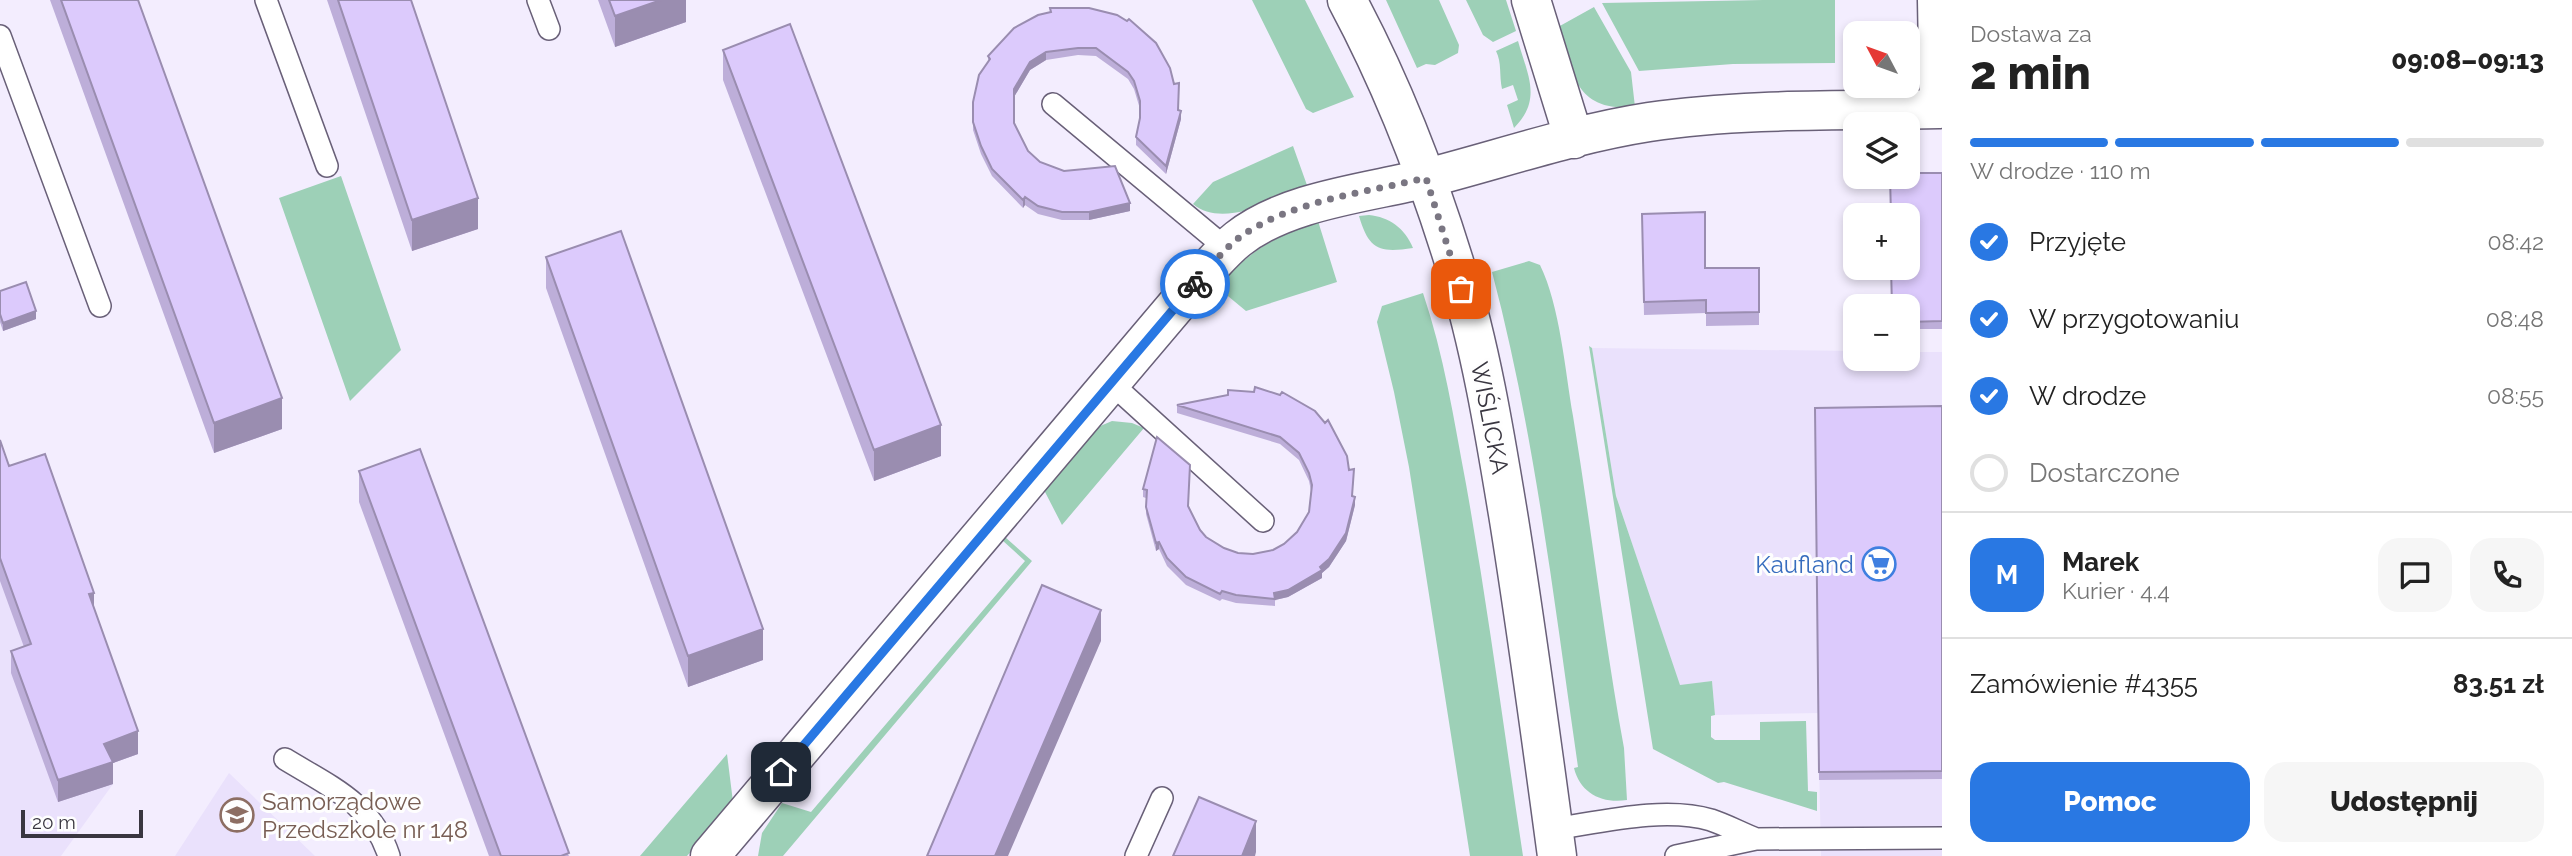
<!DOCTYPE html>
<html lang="pl">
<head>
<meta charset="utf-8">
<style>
	:root { --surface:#fff; --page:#f6f6f6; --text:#222; --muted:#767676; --line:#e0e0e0; --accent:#2978e3 }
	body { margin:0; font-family:Raleway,sans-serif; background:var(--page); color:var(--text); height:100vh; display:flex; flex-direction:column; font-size:26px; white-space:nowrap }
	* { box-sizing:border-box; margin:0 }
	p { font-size:23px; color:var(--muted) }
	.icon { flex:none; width:38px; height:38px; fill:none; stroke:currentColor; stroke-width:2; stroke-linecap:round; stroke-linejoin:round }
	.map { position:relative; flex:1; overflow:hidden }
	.drawer { display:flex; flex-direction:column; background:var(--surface); width:630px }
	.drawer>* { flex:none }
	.needle { width:46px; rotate:311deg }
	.fabs { position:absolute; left:1843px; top:21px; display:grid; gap:14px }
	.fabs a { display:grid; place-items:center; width:77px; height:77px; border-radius:14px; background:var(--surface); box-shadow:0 4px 10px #0003; font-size:35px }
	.scale { position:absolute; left:21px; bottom:18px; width:122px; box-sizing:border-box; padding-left:7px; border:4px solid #393640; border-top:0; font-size:19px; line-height:24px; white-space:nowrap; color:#393640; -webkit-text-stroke:5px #fefefe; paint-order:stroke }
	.pin { position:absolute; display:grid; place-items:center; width:60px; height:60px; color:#fff; margin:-30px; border-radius:14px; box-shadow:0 4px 10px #0006 }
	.courier { position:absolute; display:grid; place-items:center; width:70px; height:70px; margin:-35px; border:5px solid #2978e3; border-radius:50%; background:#fff; color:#222; box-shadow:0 2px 9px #0007 }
	.headline em { font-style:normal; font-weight:800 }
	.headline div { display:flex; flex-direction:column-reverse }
	.headline { display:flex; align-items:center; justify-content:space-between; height:119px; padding:0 28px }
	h1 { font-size:46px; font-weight:800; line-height:52px }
	.bar { display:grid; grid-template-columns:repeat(4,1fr); gap:10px 7px; align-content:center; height:84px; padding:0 28px }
	.bar i { height:9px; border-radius:5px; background:var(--line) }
	.bar .selected { background:var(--accent) }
	.bar p { grid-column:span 4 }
	.line { display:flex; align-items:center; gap:18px; padding:0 28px; border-top:2px solid var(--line) }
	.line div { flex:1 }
	.round { display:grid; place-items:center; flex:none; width:74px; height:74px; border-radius:21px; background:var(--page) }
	ol { padding:0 28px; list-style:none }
	li { display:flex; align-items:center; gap:21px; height:77px }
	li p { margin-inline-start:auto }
	li .icon { padding:7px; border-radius:50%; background:var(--accent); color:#fff; stroke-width:4 }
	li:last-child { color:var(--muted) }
	li i { width:38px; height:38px; border:4px solid var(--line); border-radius:50% }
	.button { display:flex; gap:14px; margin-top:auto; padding:14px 28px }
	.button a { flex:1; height:80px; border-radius:21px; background:var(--accent); color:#fff; font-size:28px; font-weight:800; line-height:80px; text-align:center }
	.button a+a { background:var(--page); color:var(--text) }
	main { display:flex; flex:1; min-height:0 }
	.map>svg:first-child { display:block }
</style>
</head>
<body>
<main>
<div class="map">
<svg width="1942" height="856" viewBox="0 0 1942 856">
	<rect width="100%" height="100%" fill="#f3edfe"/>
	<path fill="#eae1fc" d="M1592,348l263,3v8h53v-7h34v504h-121l-3,-143 -103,2 -3,-34 -32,5 -64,-190z
		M0,463l89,154 49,137 -34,12 9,18 -52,72h-61z
		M229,773l86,83h-140z"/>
	<path fill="#9dd0b7" d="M1252,0h53l49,97 -41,16 -7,-4z
		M1386,0h53l20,45 -1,8 -23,12 -9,-1 -9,4z
		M1466,0h40l10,31 -23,11 -10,-7z
		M1763,0h72v63l-102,1 -94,7 -37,-68z
		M1594,7l37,65 4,35c-60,5 -62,-33 -77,-80z
		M1518,41c9,33 25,58 -4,87l-7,-23 11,-5 -5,-15 -11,4c-3,-14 0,-26 -6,-38z
		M1293,146l15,42c-33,11 -85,41 -115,16l20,-22z
		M341,176l60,174 -51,51 -71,-203z
		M1369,215c20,2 36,13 44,33 -34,5 -44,2 -54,-32z
		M1318,221l19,61 -91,29 -29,-24c36,-39 53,-47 101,-66z
		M1529,261l11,4c20,41 25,105 33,151 18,110 31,222 51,332l3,52c-25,4 -47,-7 -53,-32l4,-1c-24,-165 -43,-333 -86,-495z
		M1423,293c21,62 31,127 43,191 22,123 38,248 57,372h-53l-61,-389 -15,-75 -17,-70 5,-16z
		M1589,346l3,2 24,148 64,189 32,-4 3,34 -4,1v21l4,3h45v-18l46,-1 2,70 9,1v19l-93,-29 -6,1 -65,-34z
		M1112,421l20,2 12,5 -82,97 -18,-35 54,-63z
		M1005,537l27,24 -249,295h-25l4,-23 20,-30 29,9 214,-251 -23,-21z
		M727,754l6,48 -46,54h-47z"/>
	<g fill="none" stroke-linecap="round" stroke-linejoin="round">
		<defs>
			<path id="service" d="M266,0l61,166
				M538,0l11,29
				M0,36l100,270
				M1053,104l174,145
				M1111,383l152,138
				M285,759c44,27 87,44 104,97
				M1554,829c47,-7 110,-23 157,-9 15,5 30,13 45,19
				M1136,856l26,-58
				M1676,856l80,-17 186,-1"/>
			<path id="minor" d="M1531,0l43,139
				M710,856l491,-580c12,-12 23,-26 37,-37 48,-38 127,-46 185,-60 75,-19 149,-45 226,-57 95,-14 194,-11 290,-13l-2,-109"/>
			<path id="tertiary" d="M1347,0c45,84 80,174 108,265 26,83 40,170 54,255 18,112 33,224 48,336"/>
		</defs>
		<use href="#service" stroke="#696078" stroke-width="24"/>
		<use href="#minor" stroke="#696078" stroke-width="41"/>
		<use href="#tertiary" stroke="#696078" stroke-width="41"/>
		<use href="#service" stroke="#fff" stroke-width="21"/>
		<use href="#minor" stroke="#fff" stroke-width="38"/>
		<use href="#tertiary" stroke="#fff" stroke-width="38"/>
	</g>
	<path fill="#bdaed9" d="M50,0h88l144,429 -68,24z
		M327,0h84l67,229 -66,22z
		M598,0h88v22l-71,25z
		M1050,8l128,103 3,8 -15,55 -30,-29v-8l4,-18v-10l-6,-20 -6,-10 -32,-23 -18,-1 -32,5 -16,10 -16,27v27l14,27 12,11 90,49 -41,9h-27l-24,-6 -13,-9 -2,3 -31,-32 -11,-22 -8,-24v-20l15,-48v-6l62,-43z
		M723,50l218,406 -67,25 -151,-401z
		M1942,173v156h-34v-23z
		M1642,214l63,54h54v57l-53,1v-13l-62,2z
		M546,257l217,403 -75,27 -142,-399z
		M0,291l36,28 -33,12 -3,-9z
		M1228,395l121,75 5,7 -2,19 3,9 -9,36 -17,26 -7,6v5l-34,19 -13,3v6l-39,-3 -14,-4 -2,2 -34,-16 -19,-19 -8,-17 -3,2 -10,-37v-16l-3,-1v-8l46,18 11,23 6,7 18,11 14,5 15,1 20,-4 11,-6 13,-12 12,-20 2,-21 -2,-10 -10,-21 -19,-16 -103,-31v-8z
		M1942,406v373l-123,1 -4,-372z
		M0,440l9,26 85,141 44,147 -25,9v21l-55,18 -47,-129v-22l13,-4 -24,-66z
		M359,471l210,385h-80l-130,-354z"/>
	<path fill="#9a8db0" d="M661,0h25v22l-71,25v-31z
		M1046,52v8l-16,10 -16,27v-8l16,-27z
		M1181,111v8l-15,55v-8z
		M1025,197v8l-2,3v-8z
		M478,198v31l-66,22v-31z
		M1130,203v8l-41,9v-8z
		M36,311v8l-33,12v-8z
		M282,398v31l-68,24v-30z
		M941,425v31l-67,25v-31z
		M1355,497v8l-9,36 -17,26 -7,6v5l-34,19 -13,3 -1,-7 46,-26z
		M1159,542v7l-3,2v-8z
		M94,593v22l-5,-21z
		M1101,610v31l-93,215h-13z
		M763,629v31l-75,27v-31z
		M138,731v23l-25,9v21l-55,18v-22l46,-36z
		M1256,821v31l-1,4h-13z"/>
	<path fill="#dccafc" stroke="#9a8db0" stroke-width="2" d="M61,0h77l144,398 -68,25z
		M338,0h73l67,198 -66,22z
		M609,0h52l-46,16z
		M1050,8h39l28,7 10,6 2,-2 27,24 14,25 4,16 5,-1 -1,27 3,1 -15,55 -30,-29 4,-19v-17l-6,-20 -6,-9 -32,-24h-18l-32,4 -16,10 -16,27v34l14,28 12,11 24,9 51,-5 15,37 -41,9h-27l-24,-6 -13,-9 -2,3 -31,-31 -11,-23 -8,-24v-20l6,-27 11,-16 -2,-3 26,-28 24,-13 13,-3z
		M790,24l151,401 -67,25 -151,-400z
		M1908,173h34v148l-34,1v-16h-16l-1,-38h17v-53h-17l-1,-38h18z
		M1705,212v56h54v44l-53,1v-13l-62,2 -2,-88z
		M621,231l142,398 -75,27 -142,-399z
		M26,282l10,29 -33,12 -3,-9v-23z
		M1255,387l25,8 2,-3 33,19 10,12 3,-3 19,36 2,14 5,-1 -2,27 3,1 -9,36 -17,26 -9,8 2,3 -34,20 -14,3 1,6 -39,-4 -14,-4 -2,3 -34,-17 -19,-19 -8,-16 -3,1 -10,-36 1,-17 -4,-1 14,-52 33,28 -2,41 12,24 6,7 18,11 14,5 15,1 20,-4 11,-6 13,-12 12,-20 3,-27 -3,-12 -10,-20 -19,-16 -103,-32 51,-10v-5l26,2z
		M1942,406v365l-123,1 -4,-364z
		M0,440l9,26 36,-12 49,139 -5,1 49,137 -34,13 9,18 -55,18 -47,-129 20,-7 -31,-86z
		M420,449l149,404 -8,3h-60l-142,-385z
		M1042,585l59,25 -106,246h-68z
		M1199,797l57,24 -14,35h-69z"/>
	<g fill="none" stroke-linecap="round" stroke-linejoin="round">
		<path stroke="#7a7682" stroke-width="7" stroke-dasharray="0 12.6" d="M1195,284c14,-16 28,-34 45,-47 50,-36 127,-45 186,-59l35,111"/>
		<path stroke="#2978e3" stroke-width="9" d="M781,772l414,-488"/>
	</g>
	<defs>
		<symbol id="supermarket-ring" viewBox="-11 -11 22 22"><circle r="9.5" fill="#fefefe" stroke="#3f7fe0" stroke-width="1.5"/><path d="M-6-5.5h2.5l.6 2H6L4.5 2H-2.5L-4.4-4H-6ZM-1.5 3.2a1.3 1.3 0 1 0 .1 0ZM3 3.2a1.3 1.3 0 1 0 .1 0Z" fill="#3f7fe0"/></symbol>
		<symbol id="school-ring" viewBox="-11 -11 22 22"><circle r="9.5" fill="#fefefe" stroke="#8d6e63" stroke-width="1.5"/><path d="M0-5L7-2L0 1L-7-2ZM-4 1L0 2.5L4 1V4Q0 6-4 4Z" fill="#8d6e63"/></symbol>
	</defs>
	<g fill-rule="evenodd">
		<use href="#supermarket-ring" x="1860" y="545" width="38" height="38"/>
		<use href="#school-ring" x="218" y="796" width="38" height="38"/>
	</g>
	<g text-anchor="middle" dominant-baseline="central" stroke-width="6" stroke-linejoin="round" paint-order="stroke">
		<g font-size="24" fill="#393640" stroke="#fefefe">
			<text transform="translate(1490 418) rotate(79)">WIŚLICKA</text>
		</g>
		<g font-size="24" fill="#366cbe" stroke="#fefefe" text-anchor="end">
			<text x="1854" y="564">Kaufland</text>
		</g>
		<g font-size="24" fill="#785e54" stroke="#fefefe" text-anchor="start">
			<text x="262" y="801">Samorządowe<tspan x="262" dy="28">Przedszkole nr 148</tspan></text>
		</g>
	</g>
</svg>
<div class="fabs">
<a><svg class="needle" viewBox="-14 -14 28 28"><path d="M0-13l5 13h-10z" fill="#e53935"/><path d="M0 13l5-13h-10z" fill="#767676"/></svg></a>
<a><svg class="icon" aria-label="layers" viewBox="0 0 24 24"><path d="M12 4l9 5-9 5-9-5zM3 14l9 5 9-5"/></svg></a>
<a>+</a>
<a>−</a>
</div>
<div class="scale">20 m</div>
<div class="pin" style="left:1461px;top:289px;background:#ea580c"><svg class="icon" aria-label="bag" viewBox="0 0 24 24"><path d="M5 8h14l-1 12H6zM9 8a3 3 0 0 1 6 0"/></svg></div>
<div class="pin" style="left:781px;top:772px;background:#1f2937"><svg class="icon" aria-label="home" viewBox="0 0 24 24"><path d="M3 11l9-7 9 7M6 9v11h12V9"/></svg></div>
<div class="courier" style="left:1195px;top:284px"><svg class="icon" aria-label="bike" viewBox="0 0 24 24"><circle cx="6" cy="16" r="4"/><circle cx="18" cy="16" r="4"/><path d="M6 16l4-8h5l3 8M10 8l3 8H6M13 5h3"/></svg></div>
</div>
<section class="drawer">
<div class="headline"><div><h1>2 min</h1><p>Dostawa za</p></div><em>09:08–09:13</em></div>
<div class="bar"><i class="selected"></i><i class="selected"></i><i class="selected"></i><i></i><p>W drodze · 110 m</p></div>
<ol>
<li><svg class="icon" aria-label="check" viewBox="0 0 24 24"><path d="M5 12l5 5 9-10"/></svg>Przyjęte<p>08:42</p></li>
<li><svg class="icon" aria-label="check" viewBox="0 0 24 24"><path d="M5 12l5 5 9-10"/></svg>W przygotowaniu<p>08:48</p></li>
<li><svg class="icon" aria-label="check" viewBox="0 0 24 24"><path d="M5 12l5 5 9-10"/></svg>W drodze<p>08:55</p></li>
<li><i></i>Dostarczone</li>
</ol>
<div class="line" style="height:126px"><b class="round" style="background:var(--accent);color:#fff">M</b><div><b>Marek</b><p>Kurier · 4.4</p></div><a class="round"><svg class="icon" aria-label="chat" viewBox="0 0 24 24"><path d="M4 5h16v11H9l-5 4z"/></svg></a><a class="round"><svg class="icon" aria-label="phone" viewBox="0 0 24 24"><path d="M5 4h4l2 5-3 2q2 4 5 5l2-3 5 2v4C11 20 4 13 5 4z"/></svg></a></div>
<div class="line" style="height:91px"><div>Zamówienie #4355</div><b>83.51 zł</b></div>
<div class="button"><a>Pomoc</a><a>Udostępnij</a></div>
</section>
</main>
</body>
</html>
